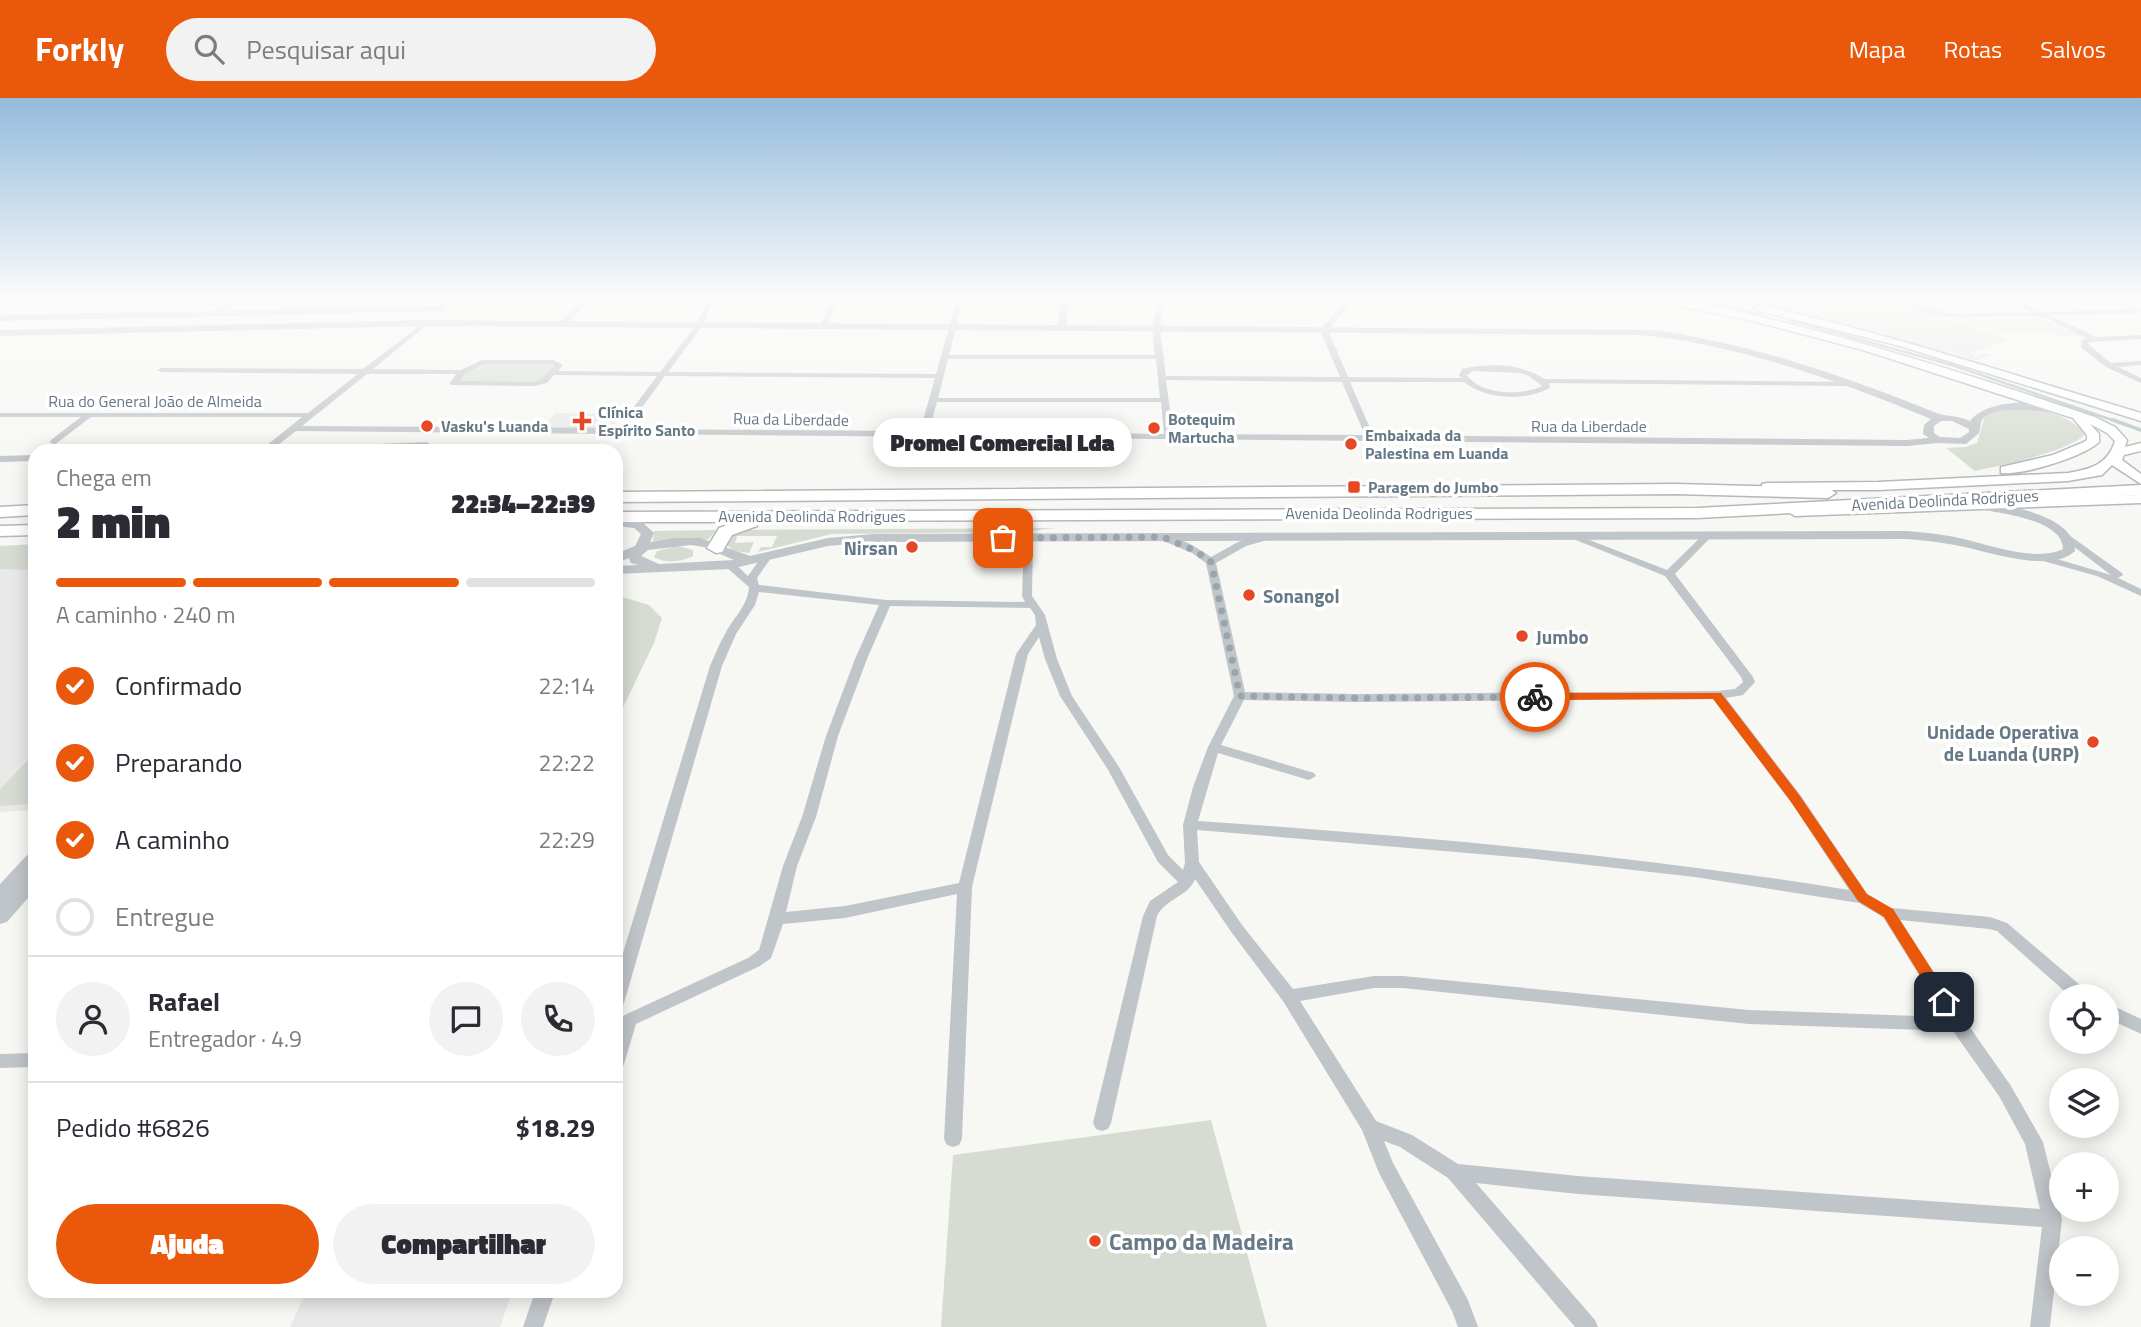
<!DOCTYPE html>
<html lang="pt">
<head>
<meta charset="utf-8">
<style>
	:root { --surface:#fff; --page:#f2f2f3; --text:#2b2b33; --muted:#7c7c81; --line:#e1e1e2; --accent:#ea580c }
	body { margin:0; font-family:"Titillium Web",sans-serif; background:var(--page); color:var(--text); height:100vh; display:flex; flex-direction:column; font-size:26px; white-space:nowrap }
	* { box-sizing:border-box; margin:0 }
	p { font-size:23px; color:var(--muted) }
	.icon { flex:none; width:38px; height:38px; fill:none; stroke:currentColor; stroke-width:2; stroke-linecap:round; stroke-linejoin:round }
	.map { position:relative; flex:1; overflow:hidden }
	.drawer { position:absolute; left:28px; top:346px; width:595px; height:854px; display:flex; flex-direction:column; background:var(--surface); border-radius:21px; box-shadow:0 4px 18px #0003 }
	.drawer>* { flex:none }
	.tools { position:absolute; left:2049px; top:886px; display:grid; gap:14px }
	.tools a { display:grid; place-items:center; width:70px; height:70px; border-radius:50%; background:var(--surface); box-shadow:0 4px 18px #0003; font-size:35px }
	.pin { position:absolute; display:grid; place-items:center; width:60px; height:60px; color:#fff; margin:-30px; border-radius:14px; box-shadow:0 4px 10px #0006 }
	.courier { position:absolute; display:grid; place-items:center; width:70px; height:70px; margin:-35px; border:5px solid #ea580c; border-radius:50%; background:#fff; color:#222; box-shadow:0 2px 9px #0007 }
	.bubble { position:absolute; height:49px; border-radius:24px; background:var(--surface); box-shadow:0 4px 18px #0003; font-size:23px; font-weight:800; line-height:49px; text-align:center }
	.summary em { font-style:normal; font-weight:800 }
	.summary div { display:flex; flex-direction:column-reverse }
	.summary { display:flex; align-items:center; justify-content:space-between; height:119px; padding:0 28px }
	h1 { font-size:46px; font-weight:800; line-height:52px }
	.bar { display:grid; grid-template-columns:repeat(4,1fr); gap:10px 7px; align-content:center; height:84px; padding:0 28px }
	.bar i { height:9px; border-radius:5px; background:var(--line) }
	.bar .selected { background:var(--accent) }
	.bar p { grid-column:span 4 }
	.line { display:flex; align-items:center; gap:18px; padding:0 28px; border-top:2px solid var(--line) }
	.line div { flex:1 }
	.round { display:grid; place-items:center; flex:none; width:74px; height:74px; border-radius:37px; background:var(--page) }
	ol { padding:0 28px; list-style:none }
	li { display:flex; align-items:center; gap:21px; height:77px }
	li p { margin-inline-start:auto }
	li .icon { padding:7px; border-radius:50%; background:var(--accent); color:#fff; stroke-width:4 }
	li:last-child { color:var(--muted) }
	li i { width:38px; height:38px; border:4px solid var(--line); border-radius:50% }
	.primary-button { display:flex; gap:14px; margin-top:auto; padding:14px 28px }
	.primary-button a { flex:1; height:80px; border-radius:42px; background:var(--accent); color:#fff; font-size:28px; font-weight:800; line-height:80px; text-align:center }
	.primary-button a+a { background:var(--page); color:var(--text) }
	header { display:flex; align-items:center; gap:42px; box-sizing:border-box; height:98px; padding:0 35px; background:var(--accent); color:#fff }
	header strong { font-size:33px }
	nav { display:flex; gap:38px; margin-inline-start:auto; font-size:24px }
	.search { width:490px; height:63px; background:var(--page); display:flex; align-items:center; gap:18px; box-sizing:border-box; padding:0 24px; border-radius:38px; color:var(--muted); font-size:26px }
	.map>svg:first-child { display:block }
</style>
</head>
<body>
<header>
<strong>Forkly</strong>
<div class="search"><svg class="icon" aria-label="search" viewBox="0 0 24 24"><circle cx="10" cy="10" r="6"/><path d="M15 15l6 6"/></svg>Pesquisar aqui</div>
<nav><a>Mapa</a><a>Rotas</a><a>Salvos</a></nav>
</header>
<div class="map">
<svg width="2141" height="1229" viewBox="0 0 2141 1229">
	<rect width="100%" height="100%" fill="#f7f7f4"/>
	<path fill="#e8e9e8" d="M0,198h232l-16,11 -216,5z
		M1770,198h120l39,17 83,27 -41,12 5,5 10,-4 6,2 -16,5 -26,-7 14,-1 -21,-1 -86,-24 -109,-23z
		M2039,219l44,19 -24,1 -15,-7 -44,3 -36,-13z
		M555,315l67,1 -11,14h-69z
		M35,452v260l-35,2v-261z
		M306,1194h206l-12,35h-210z"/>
	<path fill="#d7dcd3" d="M477,265l79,1 -18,18h-82z
		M2022,310c24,3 46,6 63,26 -15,18 -85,31 -110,37l-29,-23 20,-1 11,-4 8,-27 17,-7z
		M1055,430l-33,4 -190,2 -74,18 3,-5h11l5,-11h-40l-2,7 19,-1 -5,11 -15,-2 -8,-7 2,-8 10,-6z
		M716,432l-8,10 -26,-2 -29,3 1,-10z
		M35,446v26l-35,-1v-23z
		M677,448l16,4v6c-12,6 -27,8 -39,1l3,-6z
		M616,497l33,10 13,13 -8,25 -38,79z
		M35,655v51l-35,2v-17z
		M1211,1022l56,207h-326l12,-172z"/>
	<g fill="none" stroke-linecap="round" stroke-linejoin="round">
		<path stroke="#b7c5c8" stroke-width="2.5" d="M1665,198l97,18
			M1789,222l163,45 166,57"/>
		<path stroke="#b7c5c8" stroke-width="3.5" d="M2113,322l28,10"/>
		<defs>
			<path id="secondary" d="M1633,198c47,-1 96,13 141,24 109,27 215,61 321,97l20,10 12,13 -2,7 16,-4v8l-17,4 -2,5 19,14v10l-29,-19 -10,10 -34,6 -190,9h-116v-6l5,-1 111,-1 190,-9c22,-4 40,-8 47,-32l-8,-8 -17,-9 9,10v8c-14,14 -77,34 -98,31v-6l52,-12 31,-13 3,-2v-5l-14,-17 -210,-68 -110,-29z
				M1759,207c130,28 255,71 382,108v8l-241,-75 -144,-36 -2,-2z
				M2141,397v8l-346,13 -7,-4 7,-4z"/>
			<path id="trunk" d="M1676,386l152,4 8,5 -8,5 -152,-4 -1060,8v-10z
				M2141,387v10l-444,23 -938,3 -2,5 -25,9 -10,17 -6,1 -9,-5 12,-20 18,-6h-121v-10l1081,-4z
				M35,407v10l-35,2v-10z
				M35,427v10l-35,1v-10z"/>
		</defs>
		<use href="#secondary" stroke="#b3b9bd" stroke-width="3"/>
		<use href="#trunk" stroke="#b4b8bb" stroke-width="3"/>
		<path fill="#c0c5c9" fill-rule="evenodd" d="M239,198h7l-28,18h-4v-2z
			M340,198h7l-20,16h-4v-2z
			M450,198h7l-14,13h-4v-2z
			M587,198h7l-30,31h-6v-4z
			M709,198h6l-12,29 -35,47 268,2 22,-78h6l-15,59h206c-3,-27 -6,-37 12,-59h6l-11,14 -2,19 6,47 174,1 -20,-47 30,-34h7l-29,34 20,47 113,1 -2,-3 3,-6c25,-6 60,-6 82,10l303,3 4,2 -4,2 -298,-3 1,5c-24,13 -64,12 -86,-6h-114l23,53 534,5 30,-3 4,3 -4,3 -30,3 -1611,-15 -22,17 153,-6 4,3 -4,3 -98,4h-82l15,-3 40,-32h-211l-37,28 -4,-3 1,-2 30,-23h-81v-4h308l50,-39 -197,-2 -4,-2 4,-2 202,1 63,-48 4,2 -2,1 -55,45 88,1 21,-10h71l10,5 -5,6 102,1 36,-47zM948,261h208l4,39h-222zM483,266h69l2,2 -13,13 -7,3 -74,-1 5,-7zM1473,273l48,2 8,3 13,10c-20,10 -62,9 -75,-11zM367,276h89l-6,9 1,2 83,1 13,-3 7,-8 103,1 -39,52 -316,-2zM665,278l270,2 -15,53 -294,-2zM1166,282l176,2 23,53 -192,-1zM937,304h224l3,32 -235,-3z
			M833,198h6l-12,29 -7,2z
			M1712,198h52l-3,2 -52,2 -3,-2z
			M1892,198h8l6,3 148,-3 -3,2 -37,1 27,13 89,-3 -27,-13h8l29,13 1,4 -91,2 46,22 45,-2v4l-52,3 -1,2 23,19 30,-2v4l-23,2 23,11v5l-35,-16 -25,-20 1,-7 4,-2c-13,-6 -37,-21 -50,-22 -50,-3 -101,13 -144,-20zM2006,201l25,13 -81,2 -37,-12z
			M35,357v6l-35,1v-6z
			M2059,430l63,45 1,2 -5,3 23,11v7l-44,-20 -61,-17v-4l4,-1 71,21 -55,-42v-4z
			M1708,434l3,1v4l-36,37 78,103 2,5 -12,13 -17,3 75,98 66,98 24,14 99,9 17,6 80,68 2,5h-19l-73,-65 -8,-2 -89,-9 64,99 47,67 32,56 19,77 -12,108h-20l12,-100 -464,-33 -102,-11 119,137 3,7h-23l-127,-149 -48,-31 -16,-6 9,22 75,137 10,27h-20l-6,-16 -73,-138 -17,-43 -79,-129 -51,-68 -37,-54c-6,17 -30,20 -38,37l-46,207 -3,6 -6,2 -6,-2 -3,-6 50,-207 7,-15 28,-19 -20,-20 -51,-94 -47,-72 -15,-37 -6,-22 -11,17 -56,233 -10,252 -3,6 -6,2 -6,-2 -3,-6 13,-245 -112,24 -62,6 -12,34 -11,8 -124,58 -12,40 -2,5 -6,2v-52l132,-61 11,-8 24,-84 19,-49 24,-81 29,-77 24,-54 -120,-13 -4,13 -19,29 -14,32 -98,337 -2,5 -6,2v-34l94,-310c5,-11 9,-22 15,-32 8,-16 23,-28 24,-47l-23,-20v-4h8l14,13 14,-20h8l1,2 -14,20 2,7 127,15 139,2 -3,-6 2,-58 1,-2h8l-1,60 13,19 12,44 15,37 47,71 49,88 15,15 2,-7 -2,-38 10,-38 15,-40 26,-51 -28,-133 -14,-10 -33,-14v-4c17,-1 39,13 52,22l27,-15 29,-8 4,1v4l-25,7 -30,17 29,129 112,2 360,-3 18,-2 8,-7 -2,-5 -76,-101 -99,-40 5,-3 3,1 93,36 38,-37zM890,508l140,2 5,7 1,10 -20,29 -57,229 -114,23 -59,6 11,-46 19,-49 22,-81 29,-77zM1714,601l77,103 58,88c-216,-35 -433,-54 -651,-69l20,-68 91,27 7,-4 -2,-3 -93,-28 23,-45 113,2zM1197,732l330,28 168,19 164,26 24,14 62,100 -196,-7 -346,-34h-29l-81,13 -51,-64 -43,-63zM1374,890h29l346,36 204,7 46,65 26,48 15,65 -462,-33 -120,-12 -46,-29 -36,-14 -76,-120z
			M2107,905l34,16v15l-34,-16z
			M35,955v14l-35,1v-14z
			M535,1194h20l-12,35h-20z"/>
		<path fill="#c0c5c9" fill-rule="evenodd" d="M1060,198h8l-1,29 586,5c96,13 192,46 281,82 12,5 23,3 36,9 16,-22 78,-24 99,-9l-5,3c-17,-3 -74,-13 -83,7 0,0 -1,10 -2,11l-13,11 -29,-1 -14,-9 1,-9 7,-6c-88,-37 -197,-76 -292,-84l-1213,-9 -426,10v-6l426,-10 632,5zM1941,323h11l17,8v3l-9,6 -20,-1 -6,-4v-7z
			M444,208v4l-3,1 -441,10v-6z
			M1982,404c27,3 93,14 93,49 -25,24 -90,-1 -120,-6 -16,-3 -33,-5 -49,-6l-1033,3 -45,4 -98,23 -114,5v-8l23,-1 -8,-2 -2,-5 -13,5v-9l19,-8 6,-12 -7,-6 -18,-2v-8l26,4 12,11 -4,9 24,-4h26l50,18 78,-18 45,-4 1033,-3c16,1 33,3 49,6 29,6 80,26 108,12 0,-30 -65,-36 -85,-40l-2,-3zM691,447l13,2 30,13 -75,4 -18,-8 7,-6z
			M35,753v39l-28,32 -7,2v-40l29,-31z"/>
		<use href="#secondary" fill="#fff" fill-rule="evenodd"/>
		<use href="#trunk" fill="#fff" fill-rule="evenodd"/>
	</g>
	<linearGradient id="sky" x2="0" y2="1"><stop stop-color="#94bbdb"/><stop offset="0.54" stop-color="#fbfbfa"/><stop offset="1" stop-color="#fbfbfa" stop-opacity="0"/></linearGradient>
	<rect width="2141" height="370" fill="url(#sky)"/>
	<path fill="#ea580c" d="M1721,595l79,103 67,98 26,15 57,89 2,4 -2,4h-11l-55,-89 -26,-16 -67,-99 -78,-103 -178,1 -5,-3 5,-4z"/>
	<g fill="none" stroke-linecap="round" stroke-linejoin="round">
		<path stroke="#99a5ac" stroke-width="7" stroke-dasharray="0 12.6" d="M1003,440l160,-1 33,14 15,11 29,134 117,2 178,-1"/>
	</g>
	<g fill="#e64825" stroke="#fff" stroke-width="2.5">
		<path d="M578.5 312.5h7v7h7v7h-7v7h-7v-7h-7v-7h7z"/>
		<circle cx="427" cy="328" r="7"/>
		<circle cx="1154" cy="330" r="7"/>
		<circle cx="1351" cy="346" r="7"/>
		<rect x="1347" y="382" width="14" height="14" rx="3.5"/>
		<circle cx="912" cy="449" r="7"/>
		<circle cx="1249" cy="497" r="7"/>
		<circle cx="1522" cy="538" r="7"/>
		<circle cx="2093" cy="644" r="7"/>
		<circle cx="1095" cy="1143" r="7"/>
	</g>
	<g text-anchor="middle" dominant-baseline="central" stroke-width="7" stroke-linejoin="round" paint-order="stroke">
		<g font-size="16" fill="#667986" stroke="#fff">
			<text x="155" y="303">Rua do General João de Almeida</text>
			<text transform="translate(791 321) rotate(1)">Rua da Liberdade</text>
			<text x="1589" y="328">Rua da Liberdade</text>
			<text transform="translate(1945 402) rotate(-3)">Avenida Deolinda Rodrigues</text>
			<text x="1379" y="415">Avenida Deolinda Rodrigues</text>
			<text x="812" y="418">Avenida Deolinda Rodrigues</text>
		</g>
		<g font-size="16" font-weight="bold" fill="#667986" stroke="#fff" text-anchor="start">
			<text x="598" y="314">Clínica<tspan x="598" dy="18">Espírito Santo</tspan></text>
			<text x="1168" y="321">Botequim<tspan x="1168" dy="18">Martucha</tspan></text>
			<text x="441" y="328">Vasku's Luanda</text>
			<text x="1365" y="337">Embaixada da<tspan x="1365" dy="18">Palestina em Luanda</tspan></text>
			<text x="1368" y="389">Paragem do Jumbo</text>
		</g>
		<g font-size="19" font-weight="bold" fill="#667986" stroke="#fff" text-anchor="end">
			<text x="898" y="449">Nirsan</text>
			<text x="1263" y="497" text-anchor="start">Sonangol</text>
			<text x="1536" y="538" text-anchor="start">Jumbo</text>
			<text x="2079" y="633">Unidade Operativa<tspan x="2079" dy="22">de Luanda (URP)</tspan></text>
		</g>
		<g font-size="23" font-weight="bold" fill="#667986" stroke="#fff" text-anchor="start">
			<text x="1109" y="1143">Campo da Madeira</text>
		</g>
	</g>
</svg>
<div class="tools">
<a><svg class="icon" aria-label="locate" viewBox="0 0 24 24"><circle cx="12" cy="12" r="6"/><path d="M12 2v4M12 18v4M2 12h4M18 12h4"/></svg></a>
<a><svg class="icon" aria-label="layers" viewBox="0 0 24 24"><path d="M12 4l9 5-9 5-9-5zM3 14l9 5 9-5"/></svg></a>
<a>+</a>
<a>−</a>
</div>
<div class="pin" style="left:1003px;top:440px;background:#ea580c"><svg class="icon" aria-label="bag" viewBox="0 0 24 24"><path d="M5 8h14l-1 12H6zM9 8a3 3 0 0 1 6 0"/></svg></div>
<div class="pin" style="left:1944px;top:904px;background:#1f2937"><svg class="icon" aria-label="home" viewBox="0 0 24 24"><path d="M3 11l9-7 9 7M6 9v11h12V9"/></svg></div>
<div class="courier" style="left:1535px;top:599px"><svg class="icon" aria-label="bike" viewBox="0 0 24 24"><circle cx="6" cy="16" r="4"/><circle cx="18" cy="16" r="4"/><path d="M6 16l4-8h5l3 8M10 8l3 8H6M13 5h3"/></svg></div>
<div class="bubble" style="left:873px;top:320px;width:259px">Promel Comercial Lda</div>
<section class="drawer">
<div class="summary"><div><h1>2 min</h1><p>Chega em</p></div><em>22:34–22:39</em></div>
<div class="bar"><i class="selected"></i><i class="selected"></i><i class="selected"></i><i></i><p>A caminho · 240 m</p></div>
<ol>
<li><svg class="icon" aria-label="check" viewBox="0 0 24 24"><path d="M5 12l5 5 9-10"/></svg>Confirmado<p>22:14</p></li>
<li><svg class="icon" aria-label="check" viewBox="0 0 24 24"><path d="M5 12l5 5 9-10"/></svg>Preparando<p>22:22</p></li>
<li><svg class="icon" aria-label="check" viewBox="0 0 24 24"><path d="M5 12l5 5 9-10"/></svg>A caminho<p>22:29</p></li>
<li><i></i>Entregue</li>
</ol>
<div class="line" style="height:126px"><a class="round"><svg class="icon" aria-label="person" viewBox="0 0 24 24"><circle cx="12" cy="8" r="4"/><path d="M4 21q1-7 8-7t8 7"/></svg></a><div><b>Rafael</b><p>Entregador · 4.9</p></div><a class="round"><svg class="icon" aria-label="chat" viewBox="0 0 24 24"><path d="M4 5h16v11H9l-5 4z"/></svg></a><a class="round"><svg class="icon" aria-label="phone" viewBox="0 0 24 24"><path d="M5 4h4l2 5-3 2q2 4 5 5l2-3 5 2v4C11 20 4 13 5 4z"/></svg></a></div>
<div class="line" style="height:91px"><div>Pedido #6826</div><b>$18.29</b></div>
<div class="primary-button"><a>Ajuda</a><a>Compartilhar</a></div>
</section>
</div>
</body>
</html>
